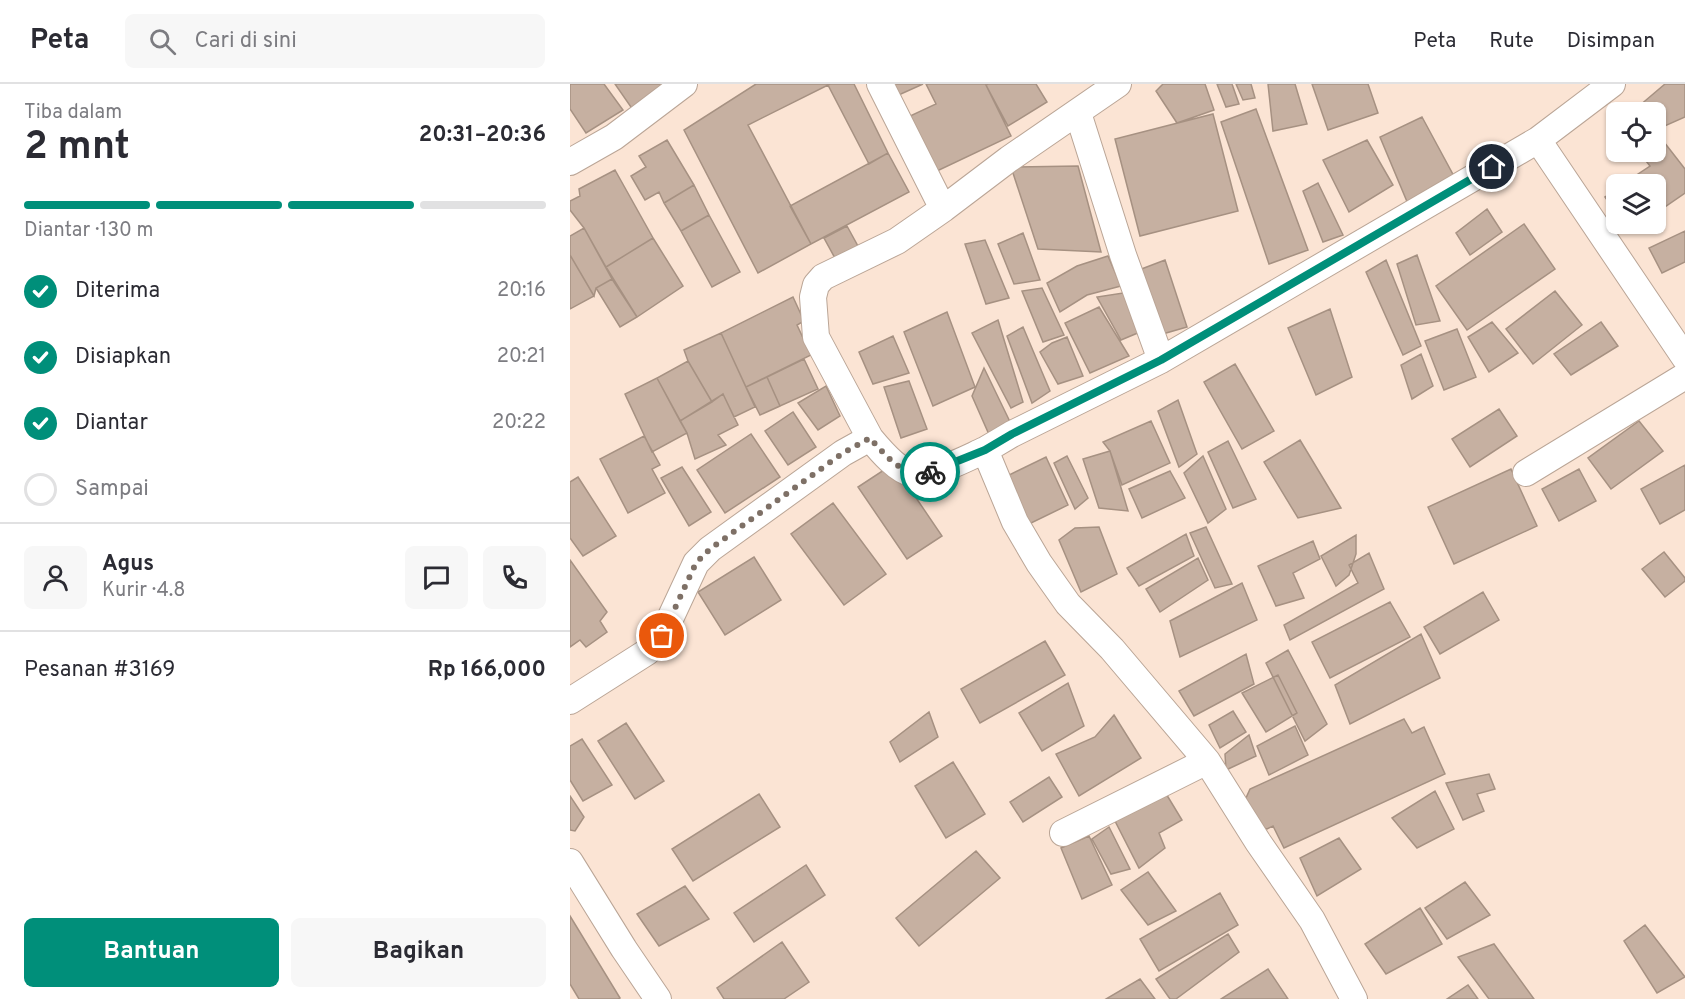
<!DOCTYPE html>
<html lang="id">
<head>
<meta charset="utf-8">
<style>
	:root { --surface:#fff; --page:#f7f7f7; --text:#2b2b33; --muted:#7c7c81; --line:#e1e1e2; --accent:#008f7a }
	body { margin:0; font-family:Overpass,sans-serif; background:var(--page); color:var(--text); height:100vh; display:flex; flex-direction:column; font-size:22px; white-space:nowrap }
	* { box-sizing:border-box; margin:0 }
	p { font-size:20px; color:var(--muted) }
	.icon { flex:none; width:33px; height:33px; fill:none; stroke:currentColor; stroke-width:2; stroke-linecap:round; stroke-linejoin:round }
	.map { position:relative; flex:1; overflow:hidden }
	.sheet { display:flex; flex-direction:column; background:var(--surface); width:570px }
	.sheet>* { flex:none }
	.fabs { position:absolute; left:1036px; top:18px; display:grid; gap:12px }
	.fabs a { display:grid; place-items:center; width:60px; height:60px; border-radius:9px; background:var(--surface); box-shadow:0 2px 4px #0004; font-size:30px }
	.pin { position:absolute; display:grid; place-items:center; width:51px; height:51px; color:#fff; margin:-26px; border:3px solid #fff; border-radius:50%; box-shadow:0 2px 6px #0007 }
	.courier { position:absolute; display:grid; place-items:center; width:60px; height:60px; margin:-30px; border:4px solid #008f7a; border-radius:50%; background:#fff; color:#222; box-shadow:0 2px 8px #0007 }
	.overview em { font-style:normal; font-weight:700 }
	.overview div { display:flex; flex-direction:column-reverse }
	.overview { display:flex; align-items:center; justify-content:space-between; height:102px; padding:0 24px }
	h1 { font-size:39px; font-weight:700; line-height:45px }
	.bar { display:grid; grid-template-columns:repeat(4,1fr); gap:9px 6px; align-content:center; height:72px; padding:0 24px }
	.bar i { height:8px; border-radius:4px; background:var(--line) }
	.bar .selected { background:var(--accent) }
	.bar p { grid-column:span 4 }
	.line { display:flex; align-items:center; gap:15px; padding:0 24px; border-top:2px solid var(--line) }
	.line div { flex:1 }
	.round { display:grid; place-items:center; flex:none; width:63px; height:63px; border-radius:9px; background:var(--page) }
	ol { padding:0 24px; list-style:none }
	li { display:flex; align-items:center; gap:18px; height:66px }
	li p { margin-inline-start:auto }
	li .icon { padding:6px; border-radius:50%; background:var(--accent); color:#fff; stroke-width:4 }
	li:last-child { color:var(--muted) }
	li i { width:33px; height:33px; border:3px solid var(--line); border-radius:50% }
	.primary-button { display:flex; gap:12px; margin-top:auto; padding:12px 24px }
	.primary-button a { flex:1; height:69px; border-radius:9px; background:var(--accent); color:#fff; font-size:24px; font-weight:700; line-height:69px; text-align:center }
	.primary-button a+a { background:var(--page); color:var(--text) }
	header { display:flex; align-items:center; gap:36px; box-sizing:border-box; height:84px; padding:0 30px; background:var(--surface); border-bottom:2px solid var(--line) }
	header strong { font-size:28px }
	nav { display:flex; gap:33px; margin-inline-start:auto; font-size:21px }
	.search { width:420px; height:54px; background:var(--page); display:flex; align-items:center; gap:15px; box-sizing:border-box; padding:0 21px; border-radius:9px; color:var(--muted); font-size:22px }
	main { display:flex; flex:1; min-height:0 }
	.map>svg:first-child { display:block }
</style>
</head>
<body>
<header>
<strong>Peta</strong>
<div class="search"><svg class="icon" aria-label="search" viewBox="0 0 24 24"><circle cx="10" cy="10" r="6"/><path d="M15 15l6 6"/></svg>Cari di sini</div>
<nav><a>Peta</a><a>Rute</a><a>Disimpan</a></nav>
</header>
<main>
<section class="sheet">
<div class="overview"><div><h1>2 mnt</h1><p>Tiba dalam</p></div><em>20:31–20:36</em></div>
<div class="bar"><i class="selected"></i><i class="selected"></i><i class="selected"></i><i></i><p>Diantar · 130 m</p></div>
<ol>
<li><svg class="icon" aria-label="check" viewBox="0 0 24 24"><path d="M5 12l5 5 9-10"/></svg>Diterima<p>20:16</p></li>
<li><svg class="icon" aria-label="check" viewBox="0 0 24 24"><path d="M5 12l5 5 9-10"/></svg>Disiapkan<p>20:21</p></li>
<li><svg class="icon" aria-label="check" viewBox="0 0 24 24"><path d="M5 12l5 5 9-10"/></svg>Diantar<p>20:22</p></li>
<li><i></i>Sampai</li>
</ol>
<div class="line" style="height:108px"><a class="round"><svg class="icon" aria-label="person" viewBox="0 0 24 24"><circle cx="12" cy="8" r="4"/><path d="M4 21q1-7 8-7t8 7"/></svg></a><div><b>Agus</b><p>Kurir · 4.8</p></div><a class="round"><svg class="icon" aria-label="chat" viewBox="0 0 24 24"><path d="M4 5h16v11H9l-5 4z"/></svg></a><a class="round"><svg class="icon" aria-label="phone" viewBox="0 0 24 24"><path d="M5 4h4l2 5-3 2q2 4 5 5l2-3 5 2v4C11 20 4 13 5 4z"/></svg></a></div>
<div class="line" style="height:78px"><div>Pesanan #3169</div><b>Rp 166,000</b></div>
<div class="primary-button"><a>Bantuan</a><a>Bagikan</a></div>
</section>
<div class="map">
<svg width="1115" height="915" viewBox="0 0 1115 915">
	<rect width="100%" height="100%" fill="#fbe4d4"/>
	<path fill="#c6b0a1" stroke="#a69182" stroke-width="1.5" d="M0,0h34l19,26 -37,23 -16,-24z
		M45,0h53l-35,26z
		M186,0h74l-82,41 63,119 -53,29 -74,-143z
		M260,0h24l34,69 -19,11 -41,-79z
		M315,0h38l-31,14z
		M356,0h62l-2,1 25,51 -74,35 -27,-55 26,-12z
		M418,0h48l11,18 -39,24 -22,-41z
		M593,0h42l9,26 -37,13 -21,-32z
		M647,0h15l7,20 -13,3z
		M666,0h15l4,14 -12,2z
		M698,0h27l12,40 -34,7z
		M742,0h56l10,29 -50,17z
		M1095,0h20v33l-27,12 -2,-17h-12l-5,-6z
		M686,25l52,141 -39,14 -48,-142z
		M643,30l25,97 -98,25 -25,-97z
		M852,33l34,63 -48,24 -28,-67z
		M1087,49l28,36v24l-29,20v-29h-33l27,-18 -11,-14h17z
		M97,56l27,45 -30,18 -5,-11 -14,8 -14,-24 15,-9 -7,-11z
		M797,56l26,45 -44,27 -26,-52z
		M318,69l21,39 -98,52 -21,-38z
		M508,82l23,86 -63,-3 -27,-82z
		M45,86l38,68 -47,29 -22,-39 -14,-18v-9l10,-5 -1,-7z
		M748,99l25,52 -20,7 -20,-51z
		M124,101l15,30 -28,16 -17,-28z
		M1047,105v26l-12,-18z
		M917,125l15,23 -32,23 -14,-22z
		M139,131l31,57 -28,15 -31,-56z
		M954,140l31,45 -88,61 -31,-44z
		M277,142l12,22 -23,12 -12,-22z
		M14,144l28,51 -16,9 -2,8 -24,-41v-19z
		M1115,147v31l-23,11 -13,-25z
		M453,149l17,47 -26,4 -16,-40z
		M83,154l30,48 -46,31 -31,-50z
		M415,156l24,58 -23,6 -21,-60z
		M0,171l24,41 -24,13z
		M847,171l23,66 -24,4 -19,-61z
		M538,172l13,30 -34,9 -27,17 -13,-29 30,-17z
		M595,176l22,67 -28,8 -28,-62z
		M816,176l35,86 -18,9 -37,-83z
		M42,195l25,38 -17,10 -24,-39z
		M472,204l22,47 -21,7 -21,-51z
		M985,207l27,34 -49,39 -27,-35z
		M553,209l17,39 -19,8 -24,-43z
		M223,213l11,24 -7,4 14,30 -65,32 -25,-54z
		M529,223l30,49 -39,17 -25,-50z
		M760,225l22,68 -36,18 -28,-67z
		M377,228l28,75 -42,19 -29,-74z
		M428,236l25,82 -12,6 -39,-75z
		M922,238l26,31 -29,19 -21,-35z
		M1031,238l17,24 -47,29 -17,-21z
		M453,243l27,64 -18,12 -25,-67z
		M887,245l19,48 -32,13 -19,-49z
		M151,249l34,74 -21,10 -11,-23 -11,8 -24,-41 -4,-11z
		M323,252l16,37 -36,11 -14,-32z
		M497,253l16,39 -25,8 -18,-32 12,-9z
		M851,270l12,32 -21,13 -11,-34z
		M234,275l14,30 -38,17 -13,-29z
		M118,277l24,41 -32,19 -23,-43z
		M665,280l39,67 -32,18 -38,-67z
		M414,284l30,62 -23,9 -19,-43z
		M197,293l13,29 -20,9 -14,-28z
		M87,294l30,55 -35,19 -27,-58z
		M339,297l18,48 -26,9 -17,-51z
		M256,302l14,30 -22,14 -20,-27z
		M153,310l15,31 -20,10 8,10 -31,14 -8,-26 -7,-12z
		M608,316l19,54 -18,13 -21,-56z
		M929,325l18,27 -47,31 -18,-28z
		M223,328l23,35 -28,18 -23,-34z
		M581,337l19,42 -48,22 -12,-34 -7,-9z
		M1069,337l24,30 -52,38 -23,-31z
		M181,350l29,43 -55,36 -28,-43z
		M74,352l16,29 -8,4 13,24 -37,20 -28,-54z
		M730,356l41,68 -43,10 -34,-56z
		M658,357l28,58 -23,9 -25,-56z
		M540,367l18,60 -29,-3 -16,-49z
		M497,372l21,42 -13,11 -21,-46z
		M633,372l23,53 -18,14 -24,-50z
		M476,373l22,48 -39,19 -26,-46z
		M323,380l49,72 -35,23 -49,-72z
		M1115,381v45l-25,14 -19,-35z
		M112,383l29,45 -22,14 -28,-48z
		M941,385l26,57 -83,38 -26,-57z
		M1009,385l17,32 -37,20 -17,-32z
		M600,387l15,27 -43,20 -13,-29z
		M8,393l38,59 -33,20 -13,-18v-56z
		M263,419l53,71 -42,31 -53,-71z
		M529,443l18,47 -36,18 -22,-52 16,-12z
		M636,443l26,57 -17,4 -25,-55z
		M616,450l8,22 -55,30 -12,-18z
		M786,451v19l-7,21 -13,11 -15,-30z
		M743,457l7,18 -27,14 11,25 -28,8 -18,-40z
		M1094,468l21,26v3l-20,16 -23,-28z
		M799,469l15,36 -94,51 -6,-15 74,-42 -9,-18z
		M184,473l27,43 -56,35 -27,-43z
		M628,474l10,22 -48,32 -14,-23z
		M0,476l37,52 -7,9 7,11 -21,15 -6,-7 -10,7z
		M672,499l15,37 -77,37 -10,-36z
		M913,508l16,28 -59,34 -16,-27z
		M820,518l20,35 -80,41 -18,-36z
		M851,550l19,44 -90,46 -15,-39z
		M475,557l20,34 -85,48 -19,-34z
		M718,566l39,74 -22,17 -39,-78z
		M676,570l8,30 -60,32 -15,-25z
		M708,591l19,38 -31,19 -24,-39z
		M498,599l16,43 -42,25 -23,-38z
		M663,627l13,21 -26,16 -11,-23z
		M359,628l9,25 -38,25 -10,-20z
		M544,631l27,43 -62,38 -23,-42 39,-17z
		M834,635l8,14 12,-6 21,47 -161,74 -11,-22 -6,3 -13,-4 -8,-13v-14l4,-9z
		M56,639l38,58 -29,18 -37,-58z
		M725,642l13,29 -39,20 -12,-29z
		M679,651l7,21 -30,14 -1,-16z
		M12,655l30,46 -29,16 -13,-21v-34z
		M383,678l32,52 -39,24 -31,-52z
		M919,690l6,15 -18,5 7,17 -21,9 -17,-37z
		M479,693l13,20 -39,25 -13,-20z
		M865,707l19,38 -37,19 -25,-30z
		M595,708l17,28 -23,13 6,15 -26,20 -24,-47z
		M189,710l21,33 -87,54 -21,-32z
		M0,712l14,21 -9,14 -5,-1z
		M539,743l21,42 -19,5 -19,-35z
		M519,752l23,49 -30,14 -21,-51z
		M769,754l22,31 -44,27 -17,-38z
		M406,767l24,27 -81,68 -23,-28z
		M236,781l19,30 -71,47 -20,-29z
		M578,788l28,39 -28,14 -27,-35z
		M895,798l25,33 -43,24 -22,-31z
		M115,802l24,33 -50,27 -22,-32z
		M650,809l18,32 -79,46 -19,-32z
		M850,824l22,36 -56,30 -21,-30z
		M0,832l50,82 -2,1h-39l-9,-15z
		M1075,841l40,52 -28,16 -33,-52z
		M658,850l11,18 -63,47h-6l-14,-20z
		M212,858l27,40 -25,17h-60l-7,-11z
		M924,860l40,55h-45l-31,-42z
		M698,885l20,30h-67z
		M570,895l15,20h-49z
		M898,901l10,14h-31z"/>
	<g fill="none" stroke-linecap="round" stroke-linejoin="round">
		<defs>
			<path id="street" d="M508,29l45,142 38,105
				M968,56l74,-56
				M0,78l44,-25 70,-53
				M373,125l66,-50 109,-75
				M300,354c10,12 27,33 43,36 19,3 54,-16 72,-24
				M956,389l159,-97
				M0,617l77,-49 15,-16 34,-73 14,-14 133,-96 27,-15 -54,-101 -3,-40 3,-12 7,-8 74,-36 46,-32 -63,-125
				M493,749l144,-72
				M0,778l54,87 34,50
				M784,915l-42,-79 -54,-78 -51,-81 -95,-112 -44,-45 -29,-41 -24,-41 -30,-72 27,-16 149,-74 377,-220 147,218"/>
		</defs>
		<use href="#street" stroke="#baa596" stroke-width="28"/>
		<use href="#street" stroke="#fff" stroke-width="26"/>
	</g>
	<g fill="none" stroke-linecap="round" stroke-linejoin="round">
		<path stroke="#7e7066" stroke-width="6" stroke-dasharray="0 10.8" d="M92,552l34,-73 14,-14 133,-96 27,-15c15,17 35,42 60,34"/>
		<path stroke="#008f7a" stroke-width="8" d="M360,388l55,-22 27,-16 149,-74 331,-193"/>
	</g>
</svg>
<div class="fabs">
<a><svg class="icon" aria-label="locate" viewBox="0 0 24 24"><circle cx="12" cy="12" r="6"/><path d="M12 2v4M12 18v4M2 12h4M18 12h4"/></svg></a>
<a><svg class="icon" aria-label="layers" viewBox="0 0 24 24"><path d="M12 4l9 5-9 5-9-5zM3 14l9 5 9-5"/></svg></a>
</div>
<div class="pin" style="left:92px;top:552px;background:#ea580c"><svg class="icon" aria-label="bag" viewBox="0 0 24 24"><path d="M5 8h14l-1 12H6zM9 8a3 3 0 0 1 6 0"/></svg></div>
<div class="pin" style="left:922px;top:83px;background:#1f2937"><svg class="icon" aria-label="home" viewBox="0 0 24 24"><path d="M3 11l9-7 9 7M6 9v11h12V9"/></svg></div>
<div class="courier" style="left:360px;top:388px"><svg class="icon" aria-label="bike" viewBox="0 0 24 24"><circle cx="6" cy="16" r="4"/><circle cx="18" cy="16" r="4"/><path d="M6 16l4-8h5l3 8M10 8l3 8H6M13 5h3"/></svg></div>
</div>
</main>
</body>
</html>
